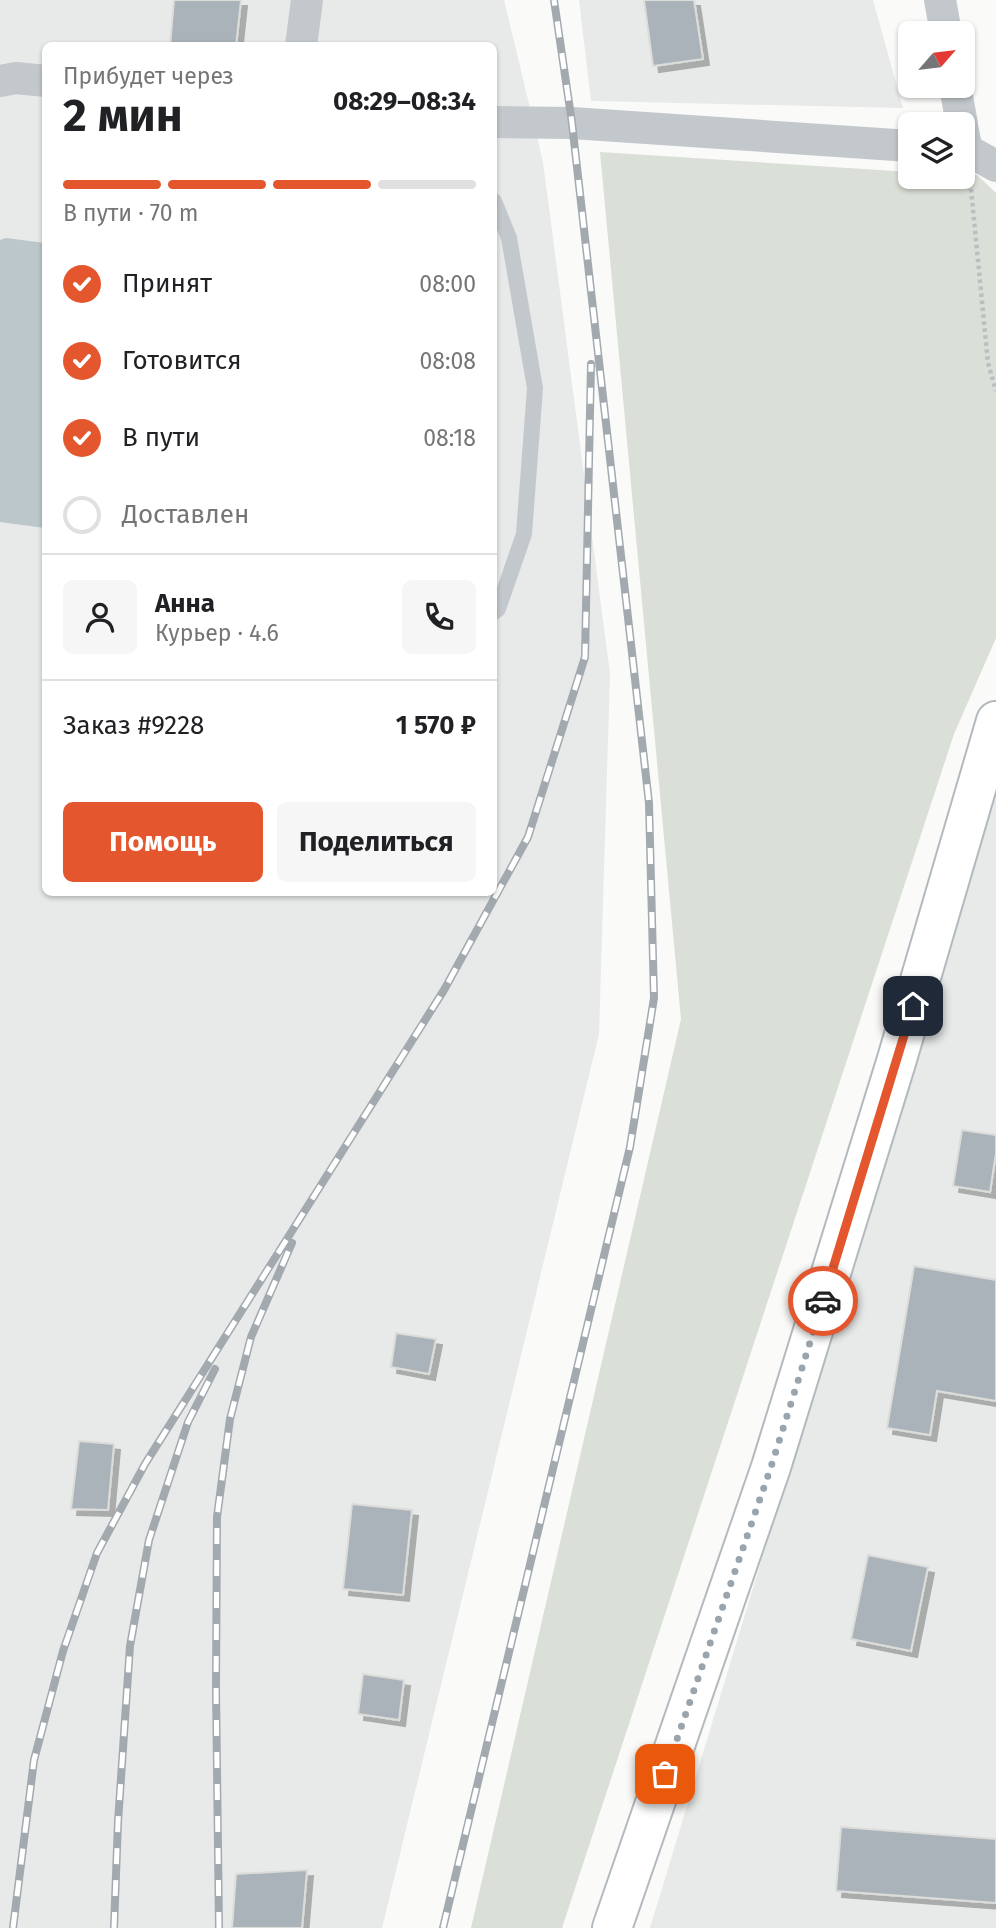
<!DOCTYPE html>
<html lang="ru">
<head>
<meta charset="utf-8">
<style>
	:root { --surface:#fff; --page:#f6f6f6; --text:#202124; --muted:#757577; --line:#e0e0e0; --accent:#e4572e }
	body { margin:0; font-family:"Fira Sans",sans-serif; background:var(--page); color:var(--text); height:100vh; display:flex; flex-direction:column; font-size:26px; white-space:nowrap }
	* { box-sizing:border-box; margin:0 }
	p { font-size:23px; color:var(--muted) }
	.icon { flex:none; width:38px; height:38px; fill:none; stroke:currentColor; stroke-width:2; stroke-linecap:round; stroke-linejoin:round }
	.map { position:relative; flex:1; overflow:hidden }
	.drawer { position:absolute; left:42px; top:42px; width:455px; height:854px; display:flex; flex-direction:column; background:var(--surface); border-radius:10px; box-shadow:0 2px 5px #0004 }
	.drawer>* { flex:none }
	.needle { width:46px; rotate:62deg }
	.tools { position:absolute; left:898px; top:21px; display:grid; gap:14px }
	.tools a { display:grid; place-items:center; width:77px; height:77px; border-radius:10px; background:var(--surface); box-shadow:0 2px 5px #0004; font-size:35px }
	.pin { position:absolute; display:grid; place-items:center; width:60px; height:60px; color:#fff; margin:-30px; border-radius:14px; box-shadow:0 4px 10px #0006 }
	.courier { position:absolute; display:grid; place-items:center; width:70px; height:70px; margin:-35px; border:5px solid #e4572e; border-radius:50%; background:#fff; color:#222; box-shadow:0 2px 9px #0007 }
	.headline em { font-style:normal; font-weight:700 }
	.headline div { display:flex; flex-direction:column-reverse }
	.headline { display:flex; align-items:center; justify-content:space-between; height:119px; padding:0 21px }
	h1 { font-size:46px; font-weight:700; line-height:52px }
	.bar { display:grid; grid-template-columns:repeat(4,1fr); gap:10px 7px; align-content:center; height:84px; padding:0 21px }
	.bar i { height:9px; border-radius:5px; background:var(--line) }
	.bar .current { background:var(--accent) }
	.bar p { grid-column:span 4 }
	.line { display:flex; align-items:center; gap:18px; padding:0 21px; border-top:2px solid var(--line) }
	.line div { flex:1 }
	.round { display:grid; place-items:center; flex:none; width:74px; height:74px; border-radius:10px; background:var(--page) }
	ol { padding:0 21px; list-style:none }
	li { display:flex; align-items:center; gap:21px; height:77px }
	li p { margin-inline-start:auto }
	li .icon { padding:7px; border-radius:50%; background:var(--accent); color:#fff; stroke-width:4 }
	li:last-child { color:var(--muted) }
	li i { width:38px; height:38px; border:4px solid var(--line); border-radius:50% }
	.button { display:flex; gap:14px; margin-top:auto; padding:14px 21px }
	.button a { flex:1; height:80px; border-radius:10px; background:var(--accent); color:#fff; font-size:28px; font-weight:700; line-height:80px; text-align:center }
	.button a+a { background:var(--page); color:var(--text) }
	.map>svg:first-child { display:block }
</style>
</head>
<body>
<div class="map">
<svg width="996" height="1928" viewBox="0 0 996 1928">
	<defs>
		<filter id="shadow"><feDropShadow dx="6" dy="6" stdDeviation="0" flood-color="#0004"/></filter>
	</defs>
	<rect width="100%" height="100%" fill="#fafaf8"/>
	<path fill="#e8e9e9" fill-rule="evenodd" d="M0,0h504l39,162 67,512 -11,360 -217,894h-382zM46,46h448v846h-448z
		M579,0h294l30,108 -312,-7z
		M996,786v1142h-346z"/>
	<path fill="#dadfd7" d="M600,152l310,20v5l67,-2 19,18v445l-42,96 -392,1194h-91l210,-909z"/>
	<path fill="#bbc7cb" d="M6,238l39,5v285l-45,-6v-282z"/>
	<path fill="#aab3b9" stroke="#dcdcda" stroke-width="2" filter="url(#shadow)" d="M174,0h67l-5,46h-66z
		M644,0h50l9,59 -50,7z
		M962,1130l34,5v18l-6,39 -37,-6z
		M914,1266l82,14v121l-59,-10 -7,44 -43,-7z
		M396,1333l40,6 -7,35 -38,-7z
		M79,1441l35,3 -6,66 -37,-1z
		M352,1504l60,6 -9,85 -60,-6z
		M868,1555l60,12 -17,84 -60,-12z
		M363,1674l41,6 -5,40 -41,-6z
		M841,1827l155,12v64l-160,-12z
		M307,1870l-5,58h-70l4,-54z"/>
	<g fill="none" stroke-linecap="round" stroke-linejoin="round">
		<defs>
			<path id="secondary" d="M612,1928l159,-461 126,-408 99,-338"/>
		</defs>
		<use href="#secondary" stroke="#b3babf" stroke-width="42"/>
		<path stroke="#bbbfc2" stroke-width="4.5" stroke-dasharray="3.5 3.5" stroke-linecap="butt" d="M971,189l17,174 8,28"/>
		<path stroke="#c3c8cc" stroke-width="16" d="M494,201l15,37 26,150 -11,146 -26,75 -4,3"/>
		<path stroke="#c3c8cc" stroke-width="32" d="M940,0l6,33
			M301,46l6,-46
			M0,81l16,-3 30,3
			M955,86l7,38
			M494,122l78,1 338,23
			M962,126l5,24 29,16"/>
		<use href="#secondary" stroke="#fff" stroke-width="38"/>
		<defs>
			<path id="rail" d="M13,1928l21,-168 29,-109 34,-98 48,-89 299,-474 84,-153 57,-180 6,-293
				M114,1928l4,-106 12,-176 19,-106 39,-118 27,-53
				M219,1928l-3,-239 1,-172 13,-98 21,-82 41,-94
				M443,1928l187,-781 24,-149 -5,-195 -77,-680 -18,-123"/>
		</defs>
		<use href="#rail" stroke="#a2aab0" stroke-width="8"/>
		<use href="#rail" stroke="#fff" stroke-width="5" stroke-dasharray="16" stroke-linecap="butt"/>
	</g>
	<g fill="none" stroke-linecap="round" stroke-linejoin="round">
		<path stroke="#99a4ac" stroke-width="7" stroke-dasharray="0 12.6" d="M665,1774l106,-307 52,-166"/>
		<path stroke="#e4572e" stroke-width="9" d="M823,1301l90,-295"/>
	</g>
</svg>
<div class="tools">
<a><svg class="needle" viewBox="-14 -14 28 28"><path d="M0-13l5 13h-10z" fill="#e53935"/><path d="M0 13l5-13h-10z" fill="#757577"/></svg></a>
<a><svg class="icon" aria-label="layers" viewBox="0 0 24 24"><path d="M12 4l9 5-9 5-9-5zM3 14l9 5 9-5"/></svg></a>
</div>
<div class="pin" style="left:665px;top:1774px;background:#ea580c"><svg class="icon" aria-label="bag" viewBox="0 0 24 24"><path d="M5 8h14l-1 12H6zM9 8a3 3 0 0 1 6 0"/></svg></div>
<div class="pin" style="left:913px;top:1006px;background:#1f2937"><svg class="icon" aria-label="home" viewBox="0 0 24 24"><path d="M3 11l9-7 9 7M6 9v11h12V9"/></svg></div>
<div class="courier" style="left:823px;top:1301px"><svg class="icon" aria-label="car" viewBox="0 0 24 24"><path d="M5 17H2v-5l4-1 3-4h7l3 4 3 1v5h-3M9 17h6M6 11h13"/><circle cx="7" cy="17" r="2"/><circle cx="17" cy="17" r="2"/></svg></div>
<section class="drawer">
<div class="headline"><div><h1>2 мин</h1><p>Прибудет через</p></div><em>08:29–08:34</em></div>
<div class="bar"><i class="current"></i><i class="current"></i><i class="current"></i><i></i><p>В пути · 70 m</p></div>
<ol>
<li><svg class="icon" aria-label="check" viewBox="0 0 24 24"><path d="M5 12l5 5 9-10"/></svg>Принят<p>08:00</p></li>
<li><svg class="icon" aria-label="check" viewBox="0 0 24 24"><path d="M5 12l5 5 9-10"/></svg>Готовится<p>08:08</p></li>
<li><svg class="icon" aria-label="check" viewBox="0 0 24 24"><path d="M5 12l5 5 9-10"/></svg>В пути<p>08:18</p></li>
<li><i></i>Доставлен</li>
</ol>
<div class="line" style="height:126px"><a class="round"><svg class="icon" aria-label="person" viewBox="0 0 24 24"><circle cx="12" cy="8" r="4"/><path d="M4 21q1-7 8-7t8 7"/></svg></a><div><b>Анна</b><p>Курьер · 4.6</p></div><a class="round"><svg class="icon" aria-label="phone" viewBox="0 0 24 24"><path d="M5 4h4l2 5-3 2q2 4 5 5l2-3 5 2v4C11 20 4 13 5 4z"/></svg></a></div>
<div class="line" style="height:91px"><div>Заказ #9228</div><b>1 570 ₽</b></div>
<div class="button"><a>Помощь</a><a>Поделиться</a></div>
</section>
</div>
</body>
</html>
